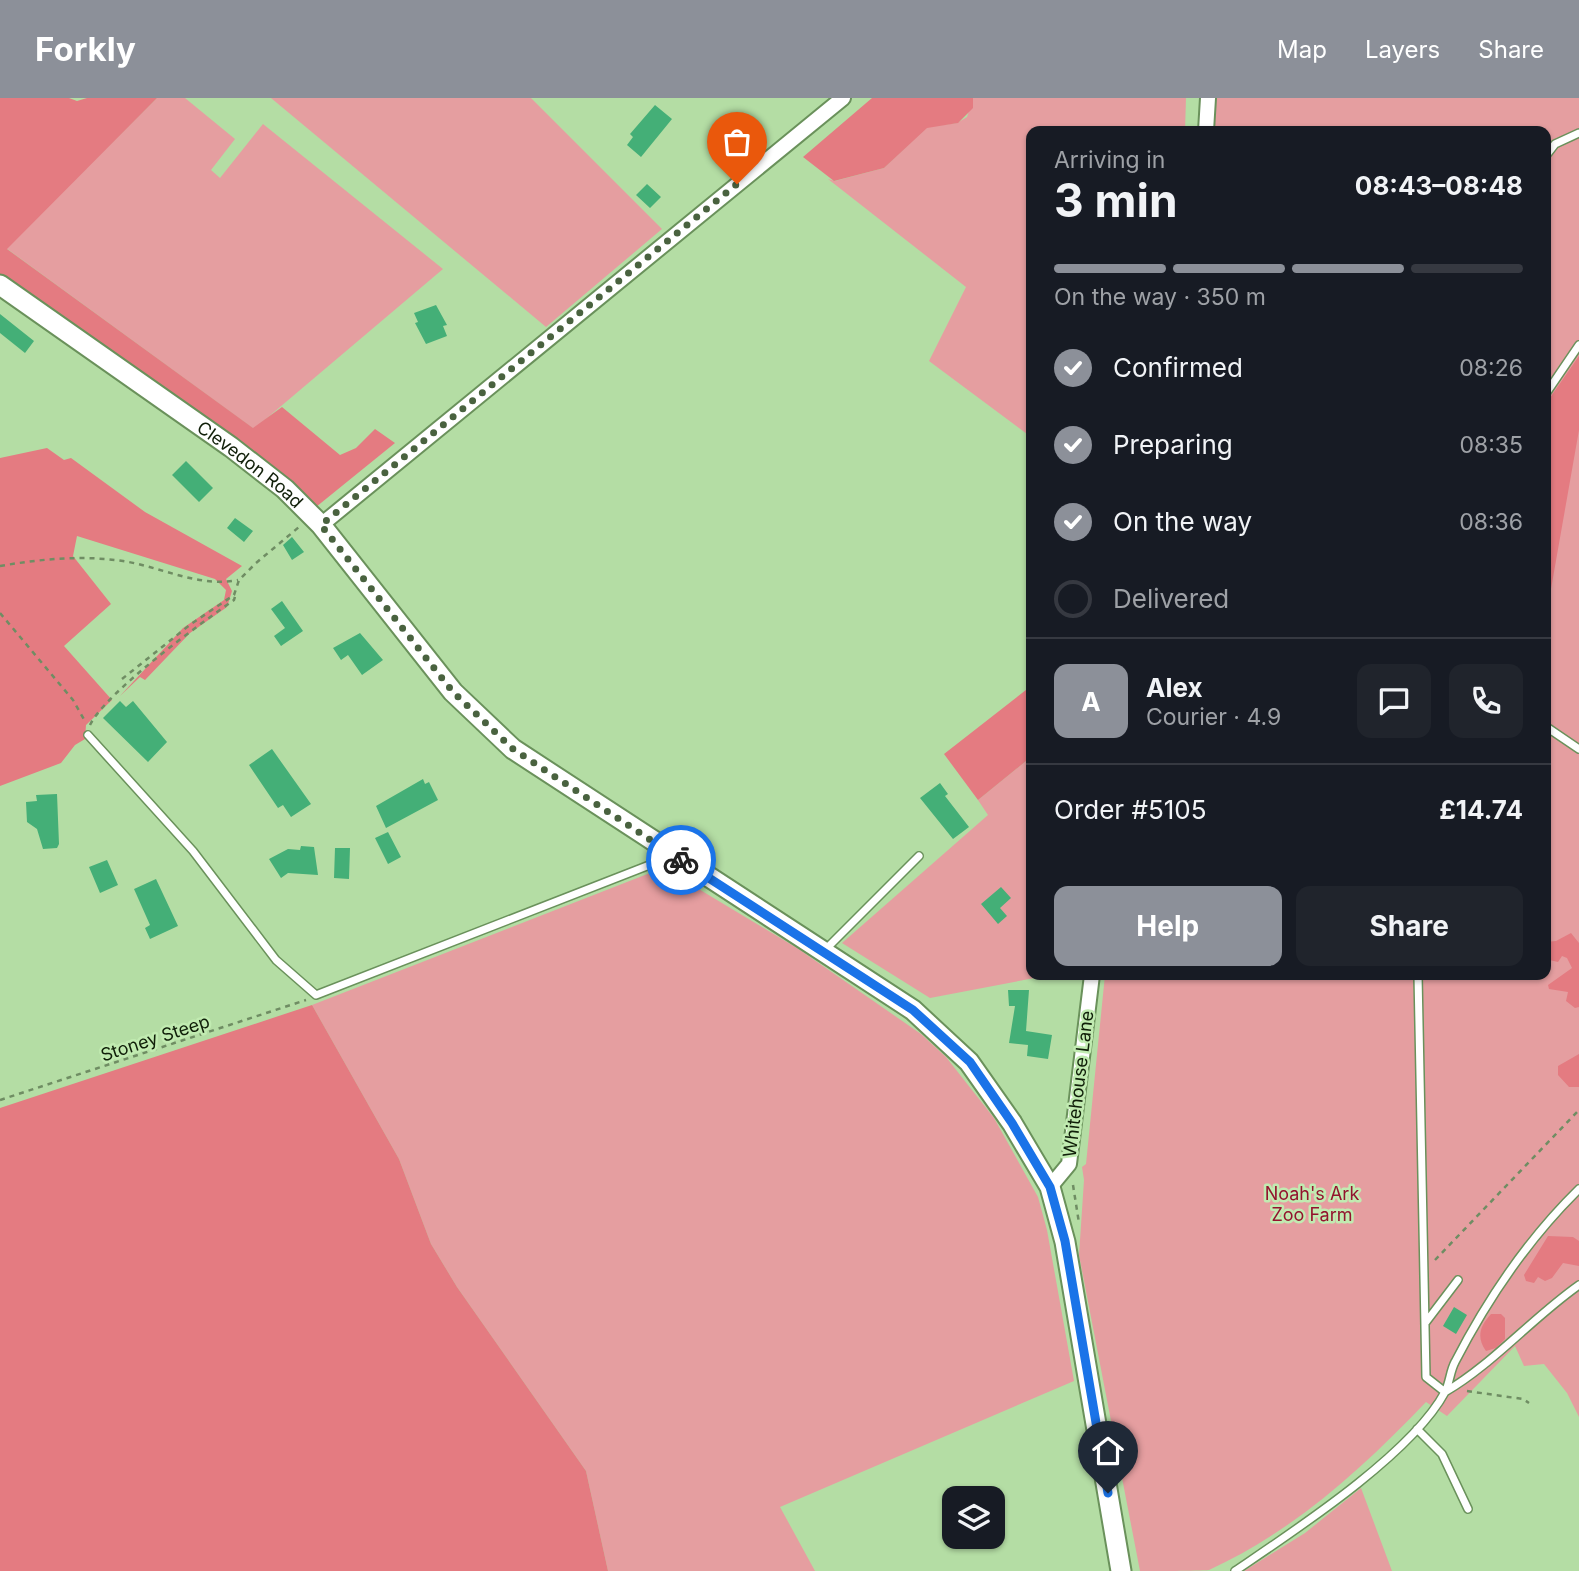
<!DOCTYPE html>
<html lang="en">
<head>
<meta charset="utf-8">
<style>
	:root { --surface:#171b24; --page:#20242c; --text:#f1f3f6; --muted:#9ea1a6; --line:#363941; --accent:#8c9099 }
	body { margin:0; font-family:Inter,sans-serif; background:var(--page); color:var(--text); height:100vh; display:flex; flex-direction:column; font-size:26px; white-space:nowrap }
	* { box-sizing:border-box; margin:0 }
	p { font-size:23px; color:var(--muted) }
	.icon { flex:none; width:38px; height:38px; fill:none; stroke:currentColor; stroke-width:2; stroke-linecap:round; stroke-linejoin:round }
	.map { position:relative; flex:1; overflow:hidden }
	.drawer { position:absolute; left:1026px; top:28px; width:525px; height:854px; display:flex; flex-direction:column; background:var(--surface); border-radius:14px; box-shadow:0 2px 5px #0004 }
	.drawer>* { flex:none }
	.buttons { position:absolute; left:942px; top:1388px; display:grid; gap:14px }
	.buttons a { display:grid; place-items:center; width:63px; height:63px; border-radius:14px; background:var(--surface); box-shadow:0 2px 5px #0004; font-size:35px }
	.pin { position:absolute; display:grid; place-items:center; width:60px; height:60px; color:#fff; margin:-72px -30px; border-radius:50% 50% 50% 0; rotate:-45deg; box-shadow:0 0 7px #0007 }
	.pin .icon { rotate:45deg }
	.courier { position:absolute; display:grid; place-items:center; width:70px; height:70px; margin:-35px; border:5px solid #1a73e8; border-radius:50%; background:#fff; color:#222; box-shadow:0 2px 9px #0007 }
	.head em { font-style:normal; font-weight:700 }
	.head div { display:flex; flex-direction:column-reverse }
	.head { display:flex; align-items:center; justify-content:space-between; height:119px; padding:0 28px }
	h1 { font-size:46px; font-weight:700; line-height:52px }
	.bar { display:grid; grid-template-columns:repeat(4,1fr); gap:10px 7px; align-content:center; height:84px; padding:0 28px }
	.bar i { height:9px; border-radius:5px; background:var(--line) }
	.bar .on { background:var(--accent) }
	.bar p { grid-column:span 4 }
	.line { display:flex; align-items:center; gap:18px; padding:0 28px; border-top:2px solid var(--line) }
	.line div { flex:1 }
	.round { display:grid; place-items:center; flex:none; width:74px; height:74px; border-radius:14px; background:var(--page) }
	ol { padding:0 28px; list-style:none }
	li { display:flex; align-items:center; gap:21px; height:77px }
	li p { margin-inline-start:auto }
	li .icon { padding:7px; border-radius:50%; background:var(--accent); color:#fff; stroke-width:4 }
	li:last-child { color:var(--muted) }
	li i { width:38px; height:38px; border:4px solid var(--line); border-radius:50% }
	.button { display:flex; gap:14px; margin-top:auto; padding:14px 28px }
	.button a { flex:1; height:80px; border-radius:14px; background:var(--accent); color:#fff; font-size:28px; font-weight:700; line-height:80px; text-align:center }
	.button a+a { background:var(--page); color:var(--text) }
	header { display:flex; align-items:center; gap:42px; box-sizing:border-box; height:98px; padding:0 35px; background:var(--accent); color:#fff }
	header strong { font-size:33px }
	nav { display:flex; gap:38px; margin-inline-start:auto; font-size:24px }
	.map>svg:first-child { display:block }
</style>
</head>
<body>
<header>
<strong>Forkly</strong>
<nav><a>Map</a><a>Layers</a><a>Share</a></nav>
</header>
<div class="map">
<svg width="1579" height="1473" viewBox="0 0 1579 1473">
	<rect width="100%" height="100%" fill="#b4dda4"/>
	<path fill="#e59ea0" d="M157,0h28l50,41 -24,31 9,8 43,-54 180,145 -189,160 -248,-181z
		M271,0h260l131,131 -116,98z
		M973,0h213l-1,33h-154v306l-102,-76 37,-74 -138,-108 7,2 49,-13 43,-41 30,-4 10,-6z
		M1212,0h367v1319l-12,-24 -23,-29 -20,2 -9,-20 -68,70 -21,-14c-64,67 -132,129 -217,168 -13,1 -53,1 -69,1l-61,-316 5,-75 -2,-13 4,-3 19,-189h440v-844h-335z
		M1031,659v218h19l-120,23 -88,-55 146,-128 -10,-15z
		M667,772l130,78 124,86 25,23 48,61 44,79 9,33 27,151 -294,126 35,64h-207l-22,-100 -129,-184 -26,-43 -32,-85 -87,-154 338,-132z
		M1361,1390l31,83h-148l61,-38z"/>
	<path fill="#e47b81" d="M0,0h69l8,3 10,-3h70l-150,151 246,179 29,-21 58,48 16,-7 19,-19 20,14 -79,64 -133,-107 -183,-124z
		M872,0h101v10l-15,15 -31,5 -43,40 -50,13 -31,-24z
		M1579,258v74l-34,193v-218z
		M47,350l17,12 7,-2 74,54 97,54 -16,13 6,12 -5,16 -37,26 -45,47 -5,-3 -20,19 63,-68 41,-28 2,-10 -11,-11 -138,-43 -4,20 38,48 -47,42 48,54 -26,25 -1,14 -10,6 -14,18 -61,23v-328z
		M1031,588v71l-53,43 -34,-46z
		M1571,835l8,10v64l-4,1 -9,-7 2,-9 -19,-3 -1,-4 24,-17 -5,-10 -5,-2 -4,6 -13,-3v-17l11,-1z
		M312,907l87,154 32,85 26,43 129,184 22,100h-608v-463z
		M1579,956v33h-10l-11,-12v-9z
		M1548,1138l25,1 6,4v25l-16,-3 -11,15 -7,3 -7,-4 -4,6 -8,-2 -2,-6z
		M1491,1216h10l4,4v21l-9,9 -10,3c-10,-14 -6,-25 5,-37z"/>
	<path fill="#44af77" d="M655,7l17,14 -31,38 -14,-12 6,-8 -3,-3z
		M647,86l14,13 -11,11 -14,-13z
		M436,207l11,20 -4,1 4,10 -21,8 -11,-21 3,-1 -4,-9z
		M0,216l34,27 -9,12 -25,-20z
		M186,363l27,27 -14,14 -27,-27z
		M235,420l18,13 -9,11 -17,-14z
		M292,439l12,15 -12,8 -9,-15z
		M282,503l21,30 -22,15 -7,-10 11,-8 -14,-19z
		M360,535l23,27 -21,15 -14,-20 -7,5 -8,-12z
		M120,603l6,6 7,-6 34,41 -19,20 -45,-44z
		M272,651l39,55 -20,13 -8,-12 -5,3 -29,-43z
		M423,681l2,5 4,-2 9,18 -52,28 -10,-22z
		M940,685l8,11 -3,2 24,31 -16,12 -33,-41z
		M57,696l2,50 -2,4 -14,1 -6,-20 -10,-7 -1,-20 11,-1 -1,-6z
		M388,734l13,25 -13,7 -13,-26z
		M301,748l13,1 4,28 -30,-2 -7,5 -12,-19 19,-10 12,1z
		M335,750h15l-1,31 -15,-1z
		M107,762l11,25 -18,8 -11,-26z
		M156,781l22,47 -28,13 -5,-11 5,-3 -16,-36z
		M1001,789l10,11 -11,10 7,8 -9,8 -17,-20z
		M1008,892h21l-3,41 26,4 -4,24 -21,-3 1,-11 -19,-2 6,-37h-6z
		M1454,1209l13,8 -11,19 -13,-8z"/>
	<g fill="none" stroke-linecap="round" stroke-linejoin="round">
		<defs>
			<path id="service" d="M1545,59l10,-13 24,-11
				M1545,297l34,-50
				M1545,628l34,23
				M88,637l105,116 83,109 40,35 354,-138
				M824,853l95,-95
				M1418,877l8,402 19,15c48,-28 87,-74 134,-107
				M1426,1224l32,-42
				M1417,1331l25,25 26,55
				M1235,1473c59,-40 177,-117 210,-179 5,-10 5,-21 10,-30 33,-64 73,-123 124,-173"/>
			<path id="minor" d="M1206,33l2,-33
				M321,427l522,-427
				M1050,1089l19,-23 23,-189"/>
			<g id="secondary">
				<path id="s1" d="M0,187l231,162 54,42 36,36 132,167 60,57 400,261 56,52 43,61 38,64 15,55 56,329"/>
			</g>
		</defs>
		<use href="#service" stroke="#6a915b" stroke-width="10"/>
		<use href="#minor" stroke="#6a915b" stroke-width="18"/>
		<use href="#secondary" stroke="#6a915b" stroke-width="23"/>
		<path stroke="#6f8d63" stroke-width="2.5" stroke-dasharray="5 5" stroke-linecap="butt" d="M0,468c41,-7 81,-11 123,-5 38,6 77,27 115,19
			M0,515l73,87 13,23
			M122,581l69,-55 43,-29 5,-15 17,-17 43,-36
			M90,627c16,-33 111,-102 144,-125l2,-7
			M0,1002l306,-100
			M1073,1087l6,38
			M1435,1162l144,-150
			M1467,1293l56,8 6,4"/>
		<use href="#service" stroke="#fff" stroke-width="7"/>
		<use href="#minor" stroke="#fff" stroke-width="14"/>
		<use href="#secondary" stroke="#fff" stroke-width="19"/>
	</g>
	<g fill="none" stroke-linecap="round" stroke-linejoin="round">
		<path stroke="#49623f" stroke-width="7" stroke-dasharray="0 12.6" d="M681,762l-168,-111 -60,-57 -132,-167 416,-341"/>
		<path stroke="#1a73e8" stroke-width="9" d="M681,762l232,150 57,52 42,61 38,64 15,54 43,252"/>
	</g>
	<g text-anchor="middle" dominant-baseline="central" stroke-width="5" stroke-linejoin="round" paint-order="stroke">
		<g font-size="18" fill="#101f09" stroke="#c1ebb1">
			<text stroke="none"><textPath href="#s1" startOffset="308">Clevedon Road</textPath></text>
			<text transform="translate(155 940) rotate(-18)">Stoney Steep</text>
			<text transform="translate(1078 986) rotate(-83)">Whitehouse Lane</text>
		</g>
		<g font-size="18" fill="#93132e" stroke="#c1ebb1">
			<text x="1312" y="1095">Noah's Ark<tspan x="1312" dy="21">Zoo Farm</tspan></text>
		</g>
	</g>
</svg>
<div class="buttons">
<a><svg class="icon" aria-label="layers" viewBox="0 0 24 24"><path d="M12 4l9 5-9 5-9-5zM3 14l9 5 9-5"/></svg></a>
</div>
<div class="pin" style="left:737px;top:86px;background:#ea580c"><svg class="icon" aria-label="bag" viewBox="0 0 24 24"><path d="M5 8h14l-1 12H6zM9 8a3 3 0 0 1 6 0"/></svg></div>
<div class="pin" style="left:1108px;top:1395px;background:#1f2937"><svg class="icon" aria-label="home" viewBox="0 0 24 24"><path d="M3 11l9-7 9 7M6 9v11h12V9"/></svg></div>
<div class="courier" style="left:681px;top:762px"><svg class="icon" aria-label="bike" viewBox="0 0 24 24"><circle cx="6" cy="16" r="4"/><circle cx="18" cy="16" r="4"/><path d="M6 16l4-8h5l3 8M10 8l3 8H6M13 5h3"/></svg></div>
<section class="drawer">
<div class="head"><div><h1>3 min</h1><p>Arriving in</p></div><em>08:43–08:48</em></div>
<div class="bar"><i class="on"></i><i class="on"></i><i class="on"></i><i></i><p>On the way · 350 m</p></div>
<ol>
<li><svg class="icon" aria-label="check" viewBox="0 0 24 24"><path d="M5 12l5 5 9-10"/></svg>Confirmed<p>08:26</p></li>
<li><svg class="icon" aria-label="check" viewBox="0 0 24 24"><path d="M5 12l5 5 9-10"/></svg>Preparing<p>08:35</p></li>
<li><svg class="icon" aria-label="check" viewBox="0 0 24 24"><path d="M5 12l5 5 9-10"/></svg>On the way<p>08:36</p></li>
<li><i></i>Delivered</li>
</ol>
<div class="line" style="height:126px"><b class="round" style="background:var(--accent);color:#fff">A</b><div><b>Alex</b><p>Courier · 4.9</p></div><a class="round"><svg class="icon" aria-label="chat" viewBox="0 0 24 24"><path d="M4 5h16v11H9l-5 4z"/></svg></a><a class="round"><svg class="icon" aria-label="phone" viewBox="0 0 24 24"><path d="M5 4h4l2 5-3 2q2 4 5 5l2-3 5 2v4C11 20 4 13 5 4z"/></svg></a></div>
<div class="line" style="height:91px"><div>Order #5105</div><b>£14.74</b></div>
<div class="button"><a>Help</a><a>Share</a></div>
</section>
</div>
</body>
</html>
